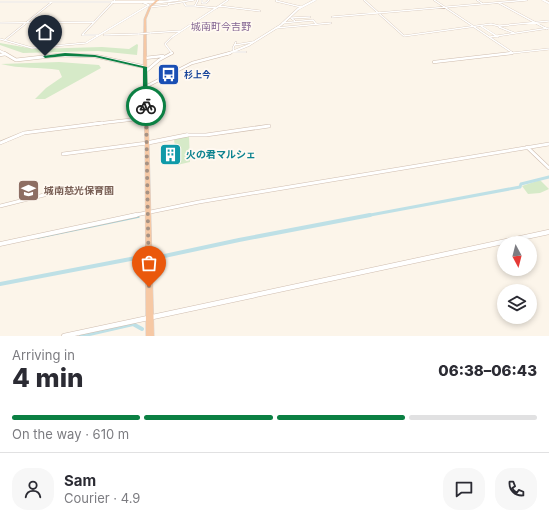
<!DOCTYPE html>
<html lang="en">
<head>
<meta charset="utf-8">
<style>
	:root { --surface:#fff; --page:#f7f7f7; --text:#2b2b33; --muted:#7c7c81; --line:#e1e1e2; --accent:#0b8043 }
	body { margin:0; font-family:Inter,"Noto Sans JP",sans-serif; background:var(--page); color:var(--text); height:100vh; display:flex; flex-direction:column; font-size:15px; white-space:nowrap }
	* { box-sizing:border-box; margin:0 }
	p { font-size:13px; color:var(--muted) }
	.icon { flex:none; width:22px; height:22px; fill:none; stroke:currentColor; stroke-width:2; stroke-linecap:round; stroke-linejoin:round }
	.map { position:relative; height:336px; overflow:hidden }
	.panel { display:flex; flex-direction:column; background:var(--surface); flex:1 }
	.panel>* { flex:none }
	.needle { width:26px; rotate:173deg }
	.buttons { position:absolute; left:497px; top:236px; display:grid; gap:8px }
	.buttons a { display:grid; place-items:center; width:40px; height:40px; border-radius:50%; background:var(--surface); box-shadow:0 2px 6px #0003; font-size:20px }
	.pin { position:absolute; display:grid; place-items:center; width:34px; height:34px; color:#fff; margin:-41px -17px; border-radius:50% 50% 50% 0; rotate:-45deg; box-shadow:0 0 4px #0007 }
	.pin .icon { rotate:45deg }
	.courier { position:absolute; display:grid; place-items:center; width:40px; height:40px; margin:-20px; border:3px solid #0b8043; border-radius:50%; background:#fff; color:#222; box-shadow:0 1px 5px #0007 }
	.headline em { font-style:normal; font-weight:800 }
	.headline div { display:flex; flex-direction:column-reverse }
	.headline { display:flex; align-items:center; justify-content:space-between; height:68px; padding:0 12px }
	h1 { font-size:26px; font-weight:800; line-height:30px }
	.bar { display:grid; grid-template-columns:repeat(4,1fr); gap:6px 4px; align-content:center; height:48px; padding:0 12px }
	.bar i { height:5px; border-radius:3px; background:var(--line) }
	.bar .on { background:var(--accent) }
	.bar p { grid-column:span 4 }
	.line { display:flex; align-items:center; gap:10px; padding:0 12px; border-top:1px solid var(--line) }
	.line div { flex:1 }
	.round { display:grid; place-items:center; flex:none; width:42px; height:42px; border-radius:16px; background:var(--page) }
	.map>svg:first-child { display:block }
</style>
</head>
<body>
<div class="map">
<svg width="549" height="336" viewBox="0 0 549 336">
	<rect width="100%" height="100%" fill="#fcf5ea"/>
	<path fill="#d6eac8" d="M0,43l34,6 68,-2 27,2 8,-5 1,1 -1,10 -39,-4 -75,2 -23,-8z
		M59,62l40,3 2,3 -56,31h-10l11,-11 16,-11 -3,-7c-19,-3 -39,-1 -58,-6z
		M189,136l1,26 -13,3 -3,-26z
		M540,180l9,9 -9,4 -12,1 -6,-8z"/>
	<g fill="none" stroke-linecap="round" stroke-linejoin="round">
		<path stroke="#a5d0d8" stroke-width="1.5" d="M38,238l101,-21"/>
		<path stroke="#bee0e6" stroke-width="3" d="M365,216l155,-29 1,-3 28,-7"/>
		<path stroke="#bee0e6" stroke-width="4" d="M155,258l84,-18 131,-25
			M0,284l141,-27
			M81,336l52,-12 9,5"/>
		<defs>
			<path id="minor-far3" d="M202,0v3h4l3,-3
				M277,0l-1,1 25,6
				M364,0l40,36 87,-12 8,2 50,-5
				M434,0l79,53
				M477,0l6,4
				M0,2h113
				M184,3l2,3h9l3,-6
				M499,3l48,26
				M169,4l25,-4
				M195,6l22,2
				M219,6l41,5
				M150,7l18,-2 1,-2
				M332,17l195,-17
				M295,21l-4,-3 19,-1
				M0,23l93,-1
				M283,23l30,-3 3,4
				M481,26l17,11
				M499,27l15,6
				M276,28l55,-5
				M150,33l30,-2
				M82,35h16
				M82,35l33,-35
				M104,35l35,-1
				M490,37l59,-9
				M0,39l32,9 54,-5 63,-38 -7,-3
				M5,40l47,-38
				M236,42l-3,6 1,4h12
				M235,45l18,-3
				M170,54l2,-1 -7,-9 7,-7 56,-37
				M503,54l46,-5"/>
			<path id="minor-far2" d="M0,55l6,-1
				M145,58l18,-2
				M434,62l78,-9
				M145,72l14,-12 13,-7
				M94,124l52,-6"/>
			<path id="minor-far1" d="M187,135h19l63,-9
				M0,143l24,-10 78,-10
				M527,147l22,21
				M63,154l84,-11
				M0,206l48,-12
				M131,216l68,-14 350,-58"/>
			<path id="minor" d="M0,244l136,-29"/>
			<path id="tertiary-far3" d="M543,0l6,3
				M113,2h49l16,-2
				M227,54l22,-9 32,-20 17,-16 17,-9"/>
			<path id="tertiary-far2" d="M145,87l47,-24 38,-10"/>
			<path id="tertiary-far1" d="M147,143l40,-8"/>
			<path id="tertiary" d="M64,336l485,-104"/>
			<path id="secondary-far1" d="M0,51l6,3"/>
			<path id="secondary" d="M4,53l12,7 44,-5 35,1 50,11"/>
			<path id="trunk" d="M156,0h3l-8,7 -5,12 1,68 2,56 5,193h-8l-1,-193 -2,-56 1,-68 5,-12z"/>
		</defs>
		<use href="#minor-far3" stroke="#cfbdaf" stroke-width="2"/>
		<use href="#minor-far2" stroke="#cfbdaf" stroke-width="3.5"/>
		<use href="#minor-far1" stroke="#cfbdaf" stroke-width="4"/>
		<use href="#minor" stroke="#cfbdaf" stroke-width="5"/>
		<use href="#tertiary-far3" stroke="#cfbdaf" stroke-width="2.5"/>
		<use href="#tertiary-far2" stroke="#cfbdaf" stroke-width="3.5"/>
		<use href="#tertiary-far1" stroke="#cfbdaf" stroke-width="4.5"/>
		<use href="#tertiary" stroke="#cfbdaf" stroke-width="5.5"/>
		<use href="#secondary-far1" stroke="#d1bead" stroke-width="3"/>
		<use href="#secondary" stroke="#d1bead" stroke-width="4"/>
		<use href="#trunk" stroke="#d9d1cd" stroke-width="1"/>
		<use href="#minor-far3" stroke="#fff" stroke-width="1.5"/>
		<use href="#minor-far2" stroke="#fff" stroke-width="2.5"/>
		<use href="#minor-far1" stroke="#fff" stroke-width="3"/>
		<use href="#minor" stroke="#fff" stroke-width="4"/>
		<use href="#tertiary-far3" stroke="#fff" stroke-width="2"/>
		<use href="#tertiary-far2" stroke="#fff" stroke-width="2.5"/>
		<use href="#tertiary-far1" stroke="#fff" stroke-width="3.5"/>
		<use href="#tertiary" stroke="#fff" stroke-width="4.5"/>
		<use href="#secondary-far1" stroke="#fff" stroke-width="2.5"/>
		<use href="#secondary" stroke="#fff" stroke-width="3"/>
		<use href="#trunk" fill="#f6c8a4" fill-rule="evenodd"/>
		<defs>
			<path id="minor-bridge" d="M139,34l11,-1"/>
		</defs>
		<use href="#minor-bridge" stroke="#cfbdaf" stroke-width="2" stroke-linecap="butt"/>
		<use href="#minor-bridge" stroke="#fff" stroke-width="1.5"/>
	</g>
	<path fill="#0b8043" d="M65,53l30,2 52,12 1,39 -2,2 -3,-2v-38l-48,-11 -30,-1 -20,2 -2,-2z"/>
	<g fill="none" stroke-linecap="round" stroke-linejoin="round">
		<path stroke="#a69284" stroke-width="4" stroke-dasharray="0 7.2" d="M146,106l3,181"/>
	</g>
	<defs>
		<symbol id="bus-square" viewBox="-11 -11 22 22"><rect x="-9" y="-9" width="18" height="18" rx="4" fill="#1a4fb4" stroke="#fff9f1"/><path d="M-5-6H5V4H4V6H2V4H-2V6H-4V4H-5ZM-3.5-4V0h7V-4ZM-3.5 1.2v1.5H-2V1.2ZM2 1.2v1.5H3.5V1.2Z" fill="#fff"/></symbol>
		<symbol id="building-square" viewBox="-11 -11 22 22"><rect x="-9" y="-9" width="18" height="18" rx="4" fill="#0f9aa8" stroke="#fff9f1"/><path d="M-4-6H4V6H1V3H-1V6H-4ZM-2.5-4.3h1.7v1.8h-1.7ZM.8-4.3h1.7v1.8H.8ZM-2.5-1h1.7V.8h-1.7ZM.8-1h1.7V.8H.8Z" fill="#fff"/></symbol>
		<symbol id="school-square" viewBox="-11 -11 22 22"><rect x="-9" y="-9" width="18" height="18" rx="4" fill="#8d6e63" stroke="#fff9f1"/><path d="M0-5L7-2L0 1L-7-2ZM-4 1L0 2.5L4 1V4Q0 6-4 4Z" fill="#fff"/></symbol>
	</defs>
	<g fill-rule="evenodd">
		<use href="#bus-square" x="156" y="62" width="25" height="25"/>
		<use href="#building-square" x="158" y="142" width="25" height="25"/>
		<use href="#school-square" x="16" y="178" width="25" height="25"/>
	</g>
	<g text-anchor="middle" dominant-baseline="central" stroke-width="3.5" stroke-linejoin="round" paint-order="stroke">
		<g font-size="9" font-weight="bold" fill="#164399" stroke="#fff9f1" text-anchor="start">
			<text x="184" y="74">杉上今</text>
		</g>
		<g font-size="10" fill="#846693" stroke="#fff9f1">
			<text x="221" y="26">城南町今吉野</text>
		</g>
		<g font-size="10" font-weight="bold" fill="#0d838f" stroke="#fff9f1" text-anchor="start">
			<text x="186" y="154">火の君マルシェ</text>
		</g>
		<g font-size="10" font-weight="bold" fill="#785e54" stroke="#fff9f1" text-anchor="start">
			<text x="44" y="190">城南慈光保育園</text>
		</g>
	</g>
</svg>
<div class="buttons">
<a><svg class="needle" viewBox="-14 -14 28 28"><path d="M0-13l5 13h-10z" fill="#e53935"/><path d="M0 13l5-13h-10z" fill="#7c7c81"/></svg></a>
<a><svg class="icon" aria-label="layers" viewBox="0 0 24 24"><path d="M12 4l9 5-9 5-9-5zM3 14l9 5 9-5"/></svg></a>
</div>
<div class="pin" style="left:149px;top:287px;background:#ea580c"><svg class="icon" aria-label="bag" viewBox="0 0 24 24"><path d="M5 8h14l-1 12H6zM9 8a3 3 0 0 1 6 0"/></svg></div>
<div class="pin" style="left:45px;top:56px;background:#1f2937"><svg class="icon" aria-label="home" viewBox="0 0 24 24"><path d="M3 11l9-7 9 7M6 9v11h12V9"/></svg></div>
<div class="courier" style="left:146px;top:106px"><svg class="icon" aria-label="bike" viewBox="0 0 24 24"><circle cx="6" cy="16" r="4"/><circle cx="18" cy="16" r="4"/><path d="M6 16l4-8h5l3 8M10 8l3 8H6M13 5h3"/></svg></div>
</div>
<section class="panel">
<div class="headline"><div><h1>4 min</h1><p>Arriving in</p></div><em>06:38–06:43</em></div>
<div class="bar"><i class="on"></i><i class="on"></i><i class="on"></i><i></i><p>On the way · 610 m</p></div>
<div class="line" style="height:72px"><a class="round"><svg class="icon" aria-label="person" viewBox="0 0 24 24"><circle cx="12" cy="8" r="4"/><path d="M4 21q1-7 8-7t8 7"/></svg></a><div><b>Sam</b><p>Courier · 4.9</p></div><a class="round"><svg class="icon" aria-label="chat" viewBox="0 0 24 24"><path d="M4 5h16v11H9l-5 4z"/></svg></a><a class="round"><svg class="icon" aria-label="phone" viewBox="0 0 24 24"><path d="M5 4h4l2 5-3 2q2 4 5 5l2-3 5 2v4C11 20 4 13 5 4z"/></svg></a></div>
</section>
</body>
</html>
